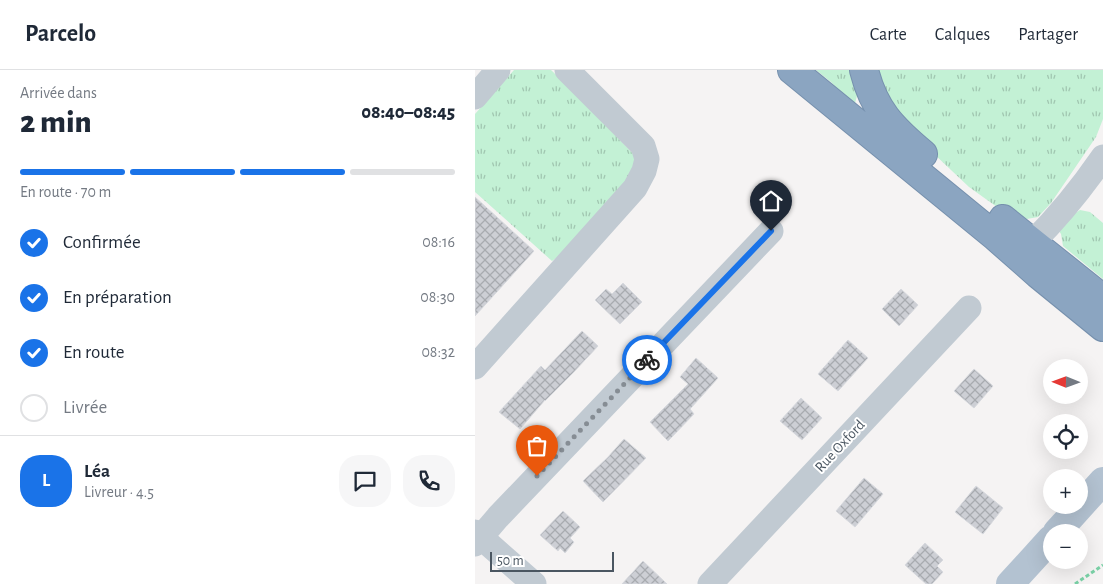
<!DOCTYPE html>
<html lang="fr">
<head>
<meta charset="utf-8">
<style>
	:root { --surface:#fff; --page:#f6f6f7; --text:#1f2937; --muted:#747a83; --line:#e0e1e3; --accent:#1a73e8 }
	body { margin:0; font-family:"Alegreya Sans",sans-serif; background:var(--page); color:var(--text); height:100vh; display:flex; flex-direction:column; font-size:19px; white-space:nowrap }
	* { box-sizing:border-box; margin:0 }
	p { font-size:16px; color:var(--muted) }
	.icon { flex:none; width:28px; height:28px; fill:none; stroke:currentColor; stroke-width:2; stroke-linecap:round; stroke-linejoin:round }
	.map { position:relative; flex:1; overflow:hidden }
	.drawer { display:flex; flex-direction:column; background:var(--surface); width:475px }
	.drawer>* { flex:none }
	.needle { width:32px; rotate:271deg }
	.buttons { position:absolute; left:568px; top:289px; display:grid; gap:10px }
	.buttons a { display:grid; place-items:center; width:45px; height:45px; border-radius:50%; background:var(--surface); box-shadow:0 5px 20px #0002; font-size:25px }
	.scale { position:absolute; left:15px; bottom:12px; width:124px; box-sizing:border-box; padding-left:5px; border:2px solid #4a5661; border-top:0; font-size:14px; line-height:18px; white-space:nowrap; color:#4a5661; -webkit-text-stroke:4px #fff; paint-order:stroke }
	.pin { position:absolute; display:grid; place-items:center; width:42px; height:42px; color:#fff; margin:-51px -21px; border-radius:50% 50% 50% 0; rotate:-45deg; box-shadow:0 0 5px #0007 }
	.pin .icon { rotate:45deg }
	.courier { position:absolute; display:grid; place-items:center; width:50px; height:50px; margin:-25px; border:4px solid #1a73e8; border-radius:50%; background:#fff; color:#222; box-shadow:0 1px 6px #0007 }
	.summary em { font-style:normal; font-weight:800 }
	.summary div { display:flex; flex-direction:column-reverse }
	.summary { display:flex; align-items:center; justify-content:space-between; height:85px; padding:0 20px }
	h1 { font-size:32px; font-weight:800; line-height:38px }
	.bar { display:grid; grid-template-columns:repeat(4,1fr); gap:8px 5px; align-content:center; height:60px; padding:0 20px }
	.bar i { height:6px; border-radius:4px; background:var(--line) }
	.bar .on { background:var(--accent) }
	.bar p { grid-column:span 4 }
	.line { display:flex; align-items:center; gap:12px; padding:0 20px; border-top:1px solid var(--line) }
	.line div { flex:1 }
	.round { display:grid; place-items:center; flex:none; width:52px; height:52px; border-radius:20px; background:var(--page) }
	ol { padding:0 20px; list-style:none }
	li { display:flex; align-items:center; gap:15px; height:55px }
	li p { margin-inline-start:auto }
	li .icon { padding:5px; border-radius:50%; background:var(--accent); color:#fff; stroke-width:4 }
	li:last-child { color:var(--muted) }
	li i { width:28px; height:28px; border:2px solid var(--line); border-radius:50% }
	header { display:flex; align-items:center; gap:30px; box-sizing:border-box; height:70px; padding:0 25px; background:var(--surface); border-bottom:1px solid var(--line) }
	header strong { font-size:24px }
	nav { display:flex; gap:28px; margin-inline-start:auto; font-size:18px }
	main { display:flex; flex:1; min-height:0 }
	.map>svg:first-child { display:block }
</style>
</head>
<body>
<header>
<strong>Parcelo</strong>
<nav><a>Carte</a><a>Calques</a><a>Partager</a></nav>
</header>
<main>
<section class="drawer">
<div class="summary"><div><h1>2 min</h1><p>Arrivée dans</p></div><em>08:40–08:45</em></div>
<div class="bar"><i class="on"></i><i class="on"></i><i class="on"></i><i></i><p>En route · 70 m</p></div>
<ol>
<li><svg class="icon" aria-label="check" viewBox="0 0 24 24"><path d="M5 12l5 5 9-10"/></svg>Confirmée<p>08:16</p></li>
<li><svg class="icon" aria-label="check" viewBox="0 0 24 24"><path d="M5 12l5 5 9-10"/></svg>En préparation<p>08:30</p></li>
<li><svg class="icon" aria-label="check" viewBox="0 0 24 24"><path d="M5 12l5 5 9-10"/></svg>En route<p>08:32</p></li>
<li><i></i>Livrée</li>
</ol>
<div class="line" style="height:90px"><b class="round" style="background:var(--accent);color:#fff">L</b><div><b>Léa</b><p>Livreur · 4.5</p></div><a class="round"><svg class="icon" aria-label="chat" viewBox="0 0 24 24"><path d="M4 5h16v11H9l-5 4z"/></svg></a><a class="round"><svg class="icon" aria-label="phone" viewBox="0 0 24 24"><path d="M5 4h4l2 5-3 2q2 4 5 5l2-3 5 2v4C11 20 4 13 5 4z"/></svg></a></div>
</section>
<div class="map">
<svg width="628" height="514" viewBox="0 0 628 514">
	<defs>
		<pattern id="grass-tufts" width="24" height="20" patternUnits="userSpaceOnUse" patternTransform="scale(1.25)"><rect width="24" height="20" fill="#c3f1d5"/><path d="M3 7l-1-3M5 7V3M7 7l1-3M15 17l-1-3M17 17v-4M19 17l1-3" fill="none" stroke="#a0c6b0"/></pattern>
		<pattern id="building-cross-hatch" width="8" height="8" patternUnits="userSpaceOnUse" patternTransform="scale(1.25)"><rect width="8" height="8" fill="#cdcfd5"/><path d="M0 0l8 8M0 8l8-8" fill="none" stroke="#a8abb0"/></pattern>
	</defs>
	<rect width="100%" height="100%" fill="#f5f3f3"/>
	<path fill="url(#grass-tufts)" d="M39,0h37l22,21 67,70 -12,19 -65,73 -11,8 -77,-69v-78z
		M341,0h33l9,22 -4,15 -23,-25z
		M395,0h233v49l-7,18 -45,66 -13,14 -11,2 -16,-2 -42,-30 -72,-68z
		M605,140l10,2 13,11v56l-40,-33 -2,-12 -2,-3 15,-17z"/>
	<path fill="url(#building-cross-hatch)" stroke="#d7d9de" d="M0,127l59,54 -59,65z
		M148,213l19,19 -22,22 -25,-24 11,-11 6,5z
		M426,219l17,16 -19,21 -17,-17z
		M107,261l16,15 -26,28 -27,27v-1l-25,29 -21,-17 42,-46 4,4z
		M373,270l20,18 -30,33 -20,-17z
		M221,288l22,20 -28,31 4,5 -26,27 -18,-19 38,-38 -8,-7z
		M499,299l19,17 -19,22 -20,-17z
		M326,328l21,20 -20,22 -22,-19z
		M149,369l22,19 -43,44 -20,-21 25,-24z
		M389,408l19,16 -28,33 -19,-16z
		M501,416l27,22 -20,26 -28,-22z
		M88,441l17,16 -10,11 4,4 -9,11 -5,-5 -2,3 -18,-16z
		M450,473l18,17 -6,6 6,6 -11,12h-6l-21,-19z
		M168,491l24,23h-45z"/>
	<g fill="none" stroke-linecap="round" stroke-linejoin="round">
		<defs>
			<path id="highway" d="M317,0l204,167 42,37 65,53
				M389,0c10,40 28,58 59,84
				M528,149l100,80"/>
		</defs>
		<use href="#highway" stroke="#7690ad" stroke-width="30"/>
		<path stroke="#7ad0a6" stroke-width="3" stroke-dasharray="4 2.5" stroke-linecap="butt" d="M600,514l28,-19"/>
		<path stroke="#c1cad2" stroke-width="25" d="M0,27l23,-27
			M557,173c27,-27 49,-54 71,-86
			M0,297l160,-179 9,-17 3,-12 -4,-13 -76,-76
			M0,462l59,52
			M0,474l23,-27 273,-286
			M235,514l259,-276"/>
		<path stroke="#b3c2d1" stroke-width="28" d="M582,462l46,-51
			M535,514l41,-45"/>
		<use href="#highway" stroke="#8ba5c1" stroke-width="28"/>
	</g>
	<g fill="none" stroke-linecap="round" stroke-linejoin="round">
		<path stroke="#868d94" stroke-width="5" stroke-dasharray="0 9" d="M62,406l110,-116"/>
		<path stroke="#1a73e8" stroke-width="6" d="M172,290l124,-129"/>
	</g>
	<g text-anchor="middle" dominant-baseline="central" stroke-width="4" stroke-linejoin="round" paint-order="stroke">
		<g font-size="15" fill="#4a5661" stroke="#fff">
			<text transform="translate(365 376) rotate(-47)">Rue Oxford</text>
		</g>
	</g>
</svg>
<div class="buttons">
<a><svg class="needle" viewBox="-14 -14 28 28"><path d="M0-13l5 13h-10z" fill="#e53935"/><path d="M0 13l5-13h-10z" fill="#747a83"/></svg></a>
<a><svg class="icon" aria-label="locate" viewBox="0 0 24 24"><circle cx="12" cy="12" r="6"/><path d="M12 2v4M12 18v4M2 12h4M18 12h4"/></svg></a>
<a>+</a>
<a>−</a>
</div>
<div class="scale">50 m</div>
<div class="pin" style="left:62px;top:406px;background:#ea580c"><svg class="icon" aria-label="bag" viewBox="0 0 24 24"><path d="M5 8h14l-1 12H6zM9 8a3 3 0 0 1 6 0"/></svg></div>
<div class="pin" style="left:296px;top:161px;background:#1f2937"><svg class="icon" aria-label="home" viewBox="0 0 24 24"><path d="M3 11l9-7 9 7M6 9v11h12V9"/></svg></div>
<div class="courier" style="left:172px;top:290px"><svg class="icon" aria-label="bike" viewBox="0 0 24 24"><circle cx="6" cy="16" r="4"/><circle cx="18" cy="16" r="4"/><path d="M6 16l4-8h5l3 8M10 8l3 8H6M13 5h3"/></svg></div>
</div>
</main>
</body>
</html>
